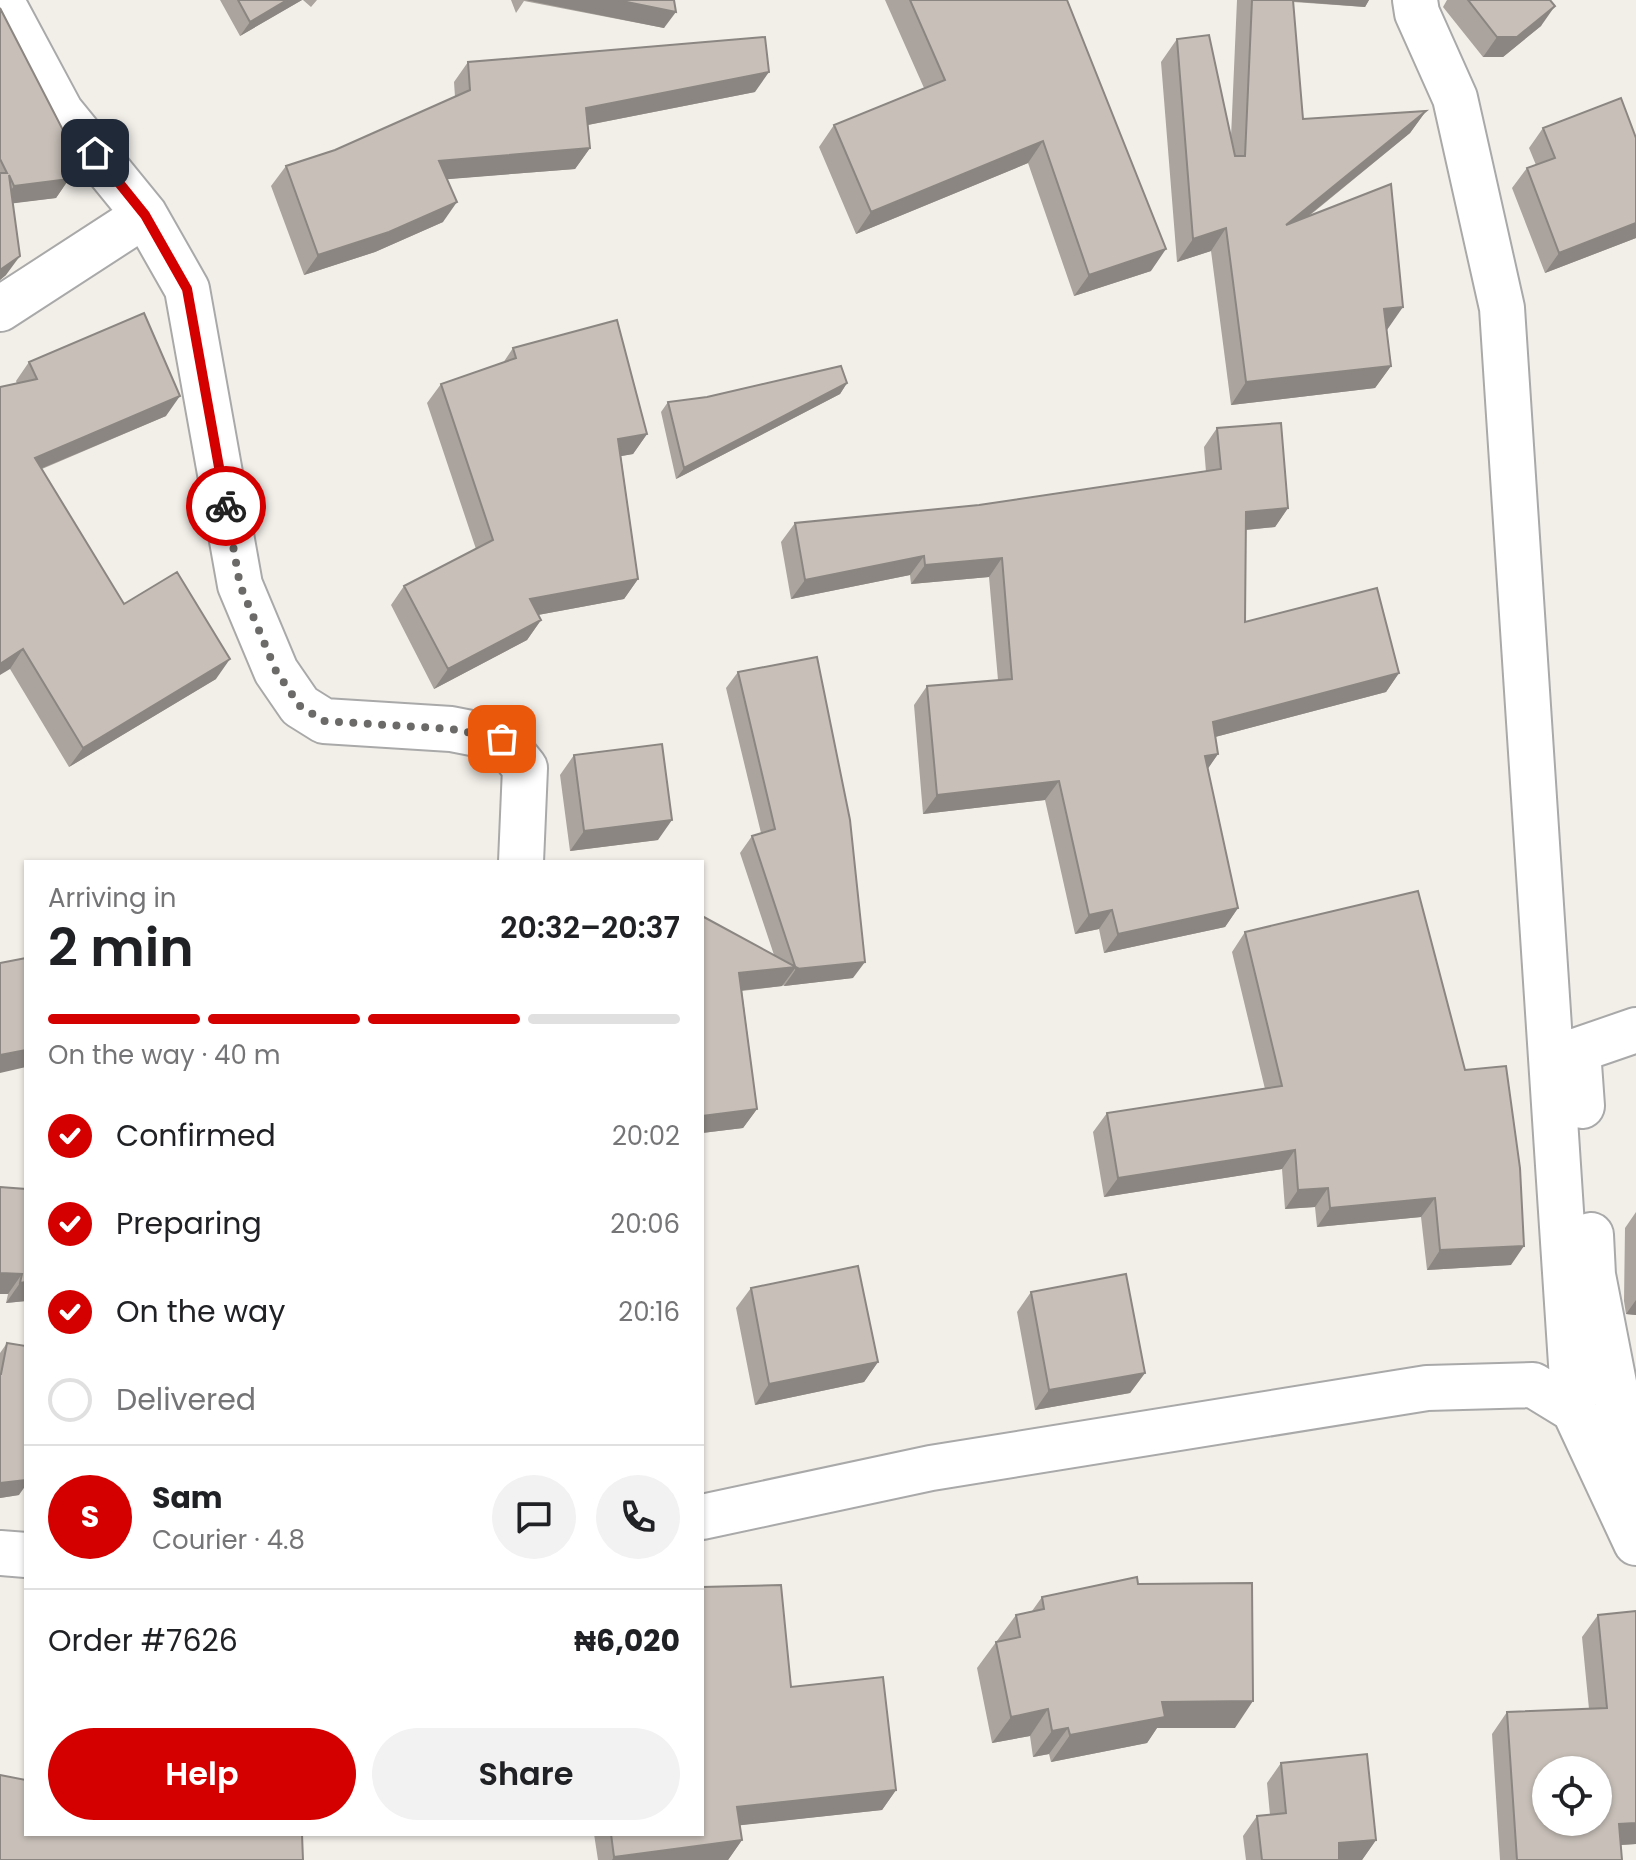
<!DOCTYPE html>
<html lang="en">
<head>
<meta charset="utf-8">
<style>
	:root { --surface:#fff; --page:#f2f2f2; --text:#202124; --muted:#757577; --line:#e0e0e0; --accent:#d40000 }
	body { margin:0; font-family:Poppins,sans-serif; background:var(--page); color:var(--text); height:100vh; display:flex; flex-direction:column; font-size:30px; white-space:nowrap }
	* { box-sizing:border-box; margin:0 }
	p { font-size:26px; color:var(--muted) }
	.icon { flex:none; width:44px; height:44px; fill:none; stroke:currentColor; stroke-width:2; stroke-linecap:round; stroke-linejoin:round }
	.map { position:relative; flex:1; overflow:hidden }
	.details { position:absolute; left:24px; top:860px; width:680px; height:976px; display:flex; flex-direction:column; background:var(--surface); border-radius:0px; box-shadow:0 2px 6px #0004 }
	.details>* { flex:none }
	.fabs { position:absolute; left:1532px; top:1756px; display:grid; gap:16px }
	.fabs a { display:grid; place-items:center; width:80px; height:80px; border-radius:50%; background:var(--surface); box-shadow:0 2px 6px #0004; font-size:40px }
	.pin { position:absolute; display:grid; place-items:center; width:68px; height:68px; color:#fff; margin:-34px; border-radius:16px; box-shadow:0 4px 12px #0006 }
	.courier { position:absolute; display:grid; place-items:center; width:80px; height:80px; margin:-40px; border:6px solid #d40000; border-radius:50%; background:#fff; color:#222; box-shadow:0 2px 10px #0007 }
	.overview em { font-style:normal; font-weight:600 }
	.overview div { display:flex; flex-direction:column-reverse }
	.overview { display:flex; align-items:center; justify-content:space-between; height:136px; padding:0 24px }
	h1 { font-size:52px; font-weight:600; line-height:60px }
	.bar { display:grid; grid-template-columns:repeat(4,1fr); gap:12px 8px; align-content:center; height:96px; padding:0 24px }
	.bar i { height:10px; border-radius:6px; background:var(--line) }
	.bar .on { background:var(--accent) }
	.bar p { grid-column:span 4 }
	.line { display:flex; align-items:center; gap:20px; padding:0 24px; border-top:2px solid var(--line) }
	.line div { flex:1 }
	.round { display:grid; place-items:center; flex:none; width:84px; height:84px; border-radius:42px; background:var(--page) }
	ol { padding:0 24px; list-style:none }
	li { display:flex; align-items:center; gap:24px; height:88px }
	li p { margin-inline-start:auto }
	li .icon { padding:8px; border-radius:50%; background:var(--accent); color:#fff; stroke-width:4 }
	li:last-child { color:var(--muted) }
	li i { width:44px; height:44px; border:4px solid var(--line); border-radius:50% }
	.action { display:flex; gap:16px; margin-top:auto; padding:16px 24px }
	.action a { flex:1; height:92px; border-radius:48px; background:var(--accent); color:#fff; font-size:32px; font-weight:600; line-height:92px; text-align:center }
	.action a+a { background:var(--page); color:var(--text) }
	.map>svg:first-child { display:block }
</style>
</head>
<body>
<div class="map">
<svg width="1636" height="1860" viewBox="0 0 1636 1860">
	<rect width="100%" height="100%" fill="#f2efe9"/>
	<g fill="none" stroke-linecap="round" stroke-linejoin="round">
		<defs>
			<path id="minor" d="M1,0l60,112 84,103 42,74 53,296 36,86 24,35 24,15 127,8 51,10 23,29 -4,94
				M1415,0l2,13 38,85 47,210 72,1102
				M0,309l145,-94
				M1582,1106l-4,-56 58,-20
				M1591,1235l2,40 43,221
				M702,1517l229,-49 496,-80 106,-3 41,25 62,133
				M0,1553l26,2"/>
		</defs>
		<use href="#minor" stroke="#a9a9a9" stroke-width="48"/>
		<use href="#minor" stroke="#fff" stroke-width="44"/>
	</g>
	<path fill="#aba49e" d="M220,0h82l-62,36z
		M303,0h14l-6,7z
		M511,0h163l-10,28 -140,-27 -8,12z
		M885,0h182l84,271 -77,25 -46,-133 -172,71 -37,-87 15,-22 90,-37z
		M1237,0h132l-4,7 -72,-5 10,117 123,-8 -16,22 -101,83 78,114 4,36 -16,22 -144,17 -20,-154 -34,11 -16,-200 16,-23 54,98z
		M1447,0h103l-9,26 -38,31h-20l-40,-50z
		M0,8l69,171 -13,19 -44,5 -6,72 -6,5z
		M468,62l287,30 -167,33 2,23 -15,21 -128,10 -4,43 -68,30 -71,23 -33,-89 15,-20 49,-16 120,-53 -1,-15z
		M1543,128l93,110 -91,35 -33,-85 15,-20 9,-3 -7,-17z
		M513,348l134,86 -14,20 -12,2 17,123 -14,20 -86,16 3,5 -14,20 -93,49 -43,-84 13,-19 72,-37 -49,-146 14,-19 62,-21z
		M29,362l137,54 -124,53 82,135 92,75 -147,88 -59,-98 7,-285 -1,-3z
		M847,383l-7,11 -164,85 -15,-67 7,-10z
		M1217,428l71,80 -13,19 -29,3 -1,92 154,51 -13,19 -171,45 3,17 -11,15 31,139 -13,19 -121,26 -5,-24 -24,5 -30,-134 -122,14 -9,-109 13,-19 71,-6 -9,-103 -78,7 -1,-9 -119,24 -10,-57 14,-19 184,-18 227,-33 -2,-25z
		M738,672l115,306 -69,8 -1,-1 -1,1 -40,5 15,118 -14,19 -41,5v-217l72,39 -34,-102 12,-17 9,-3 -35,-145z
		M574,755l84,85 -88,11 -10,-76z
		M1245,932l266,333 -84,5 -6,-53 -104,10 -2,-20 -30,2 -3,-40 -178,28 -11,-65 14,-19 158,-24 -33,-137z
		M0,1187l26,2v112l-20,2 2,-9h-8z
		M1636,1212v103l-10,-1 -2,-13 1,-73z
		M751,1288l127,74 -14,20 -109,23 -19,-97z
		M1031,1292l114,81 -15,20 -95,17 -18,-98z
		M7,1343l12,152 -19,3v-145z
		M1138,1584l97,144h-78l-10,15 -96,19 -2,-8 -16,3 -3,-21 -38,7 -15,-75 39,-53 16,-4 10,-14z
		M1598,1615l38,229 -15,1 1,15h-122l-8,-126 15,-22 82,-3 -7,-72z
		M791,1687l105,103 -14,20 -142,15 2,15 -14,20h-130l-4,-26h108z
		M1281,1763l95,77 -14,20h-116l-3,-24 14,-20 13,-1 -3,-32z"/>
	<path fill="#8b8681" d="M287,0h15l-62,36 10,-14z
		M525,0h92l59,12 -12,16z
		M1276,0h93l-4,7z
		M1555,6l-14,20 -38,31h-20l14,-20z
		M769,72l-14,20 -183,36 14,-20z
		M1426,111l-16,22 -140,114 16,-22z
		M1043,141l-15,22 -172,71 15,-22z
		M590,148l-15,21 -150,12 14,-20z
		M69,179l-13,19 -56,7 14,-19z
		M457,202l-14,20 -68,30 -71,23 14,-20z
		M1636,223v15l-91,35 14,-20z
		M1226,228l-15,23 -34,11 16,-23z
		M1166,249l-15,22 -77,25 15,-21z
		M20,256l-14,19 -6,5v-10z
		M1403,307l-16,23 -3,-21z
		M1391,366l-16,22 -144,17 15,-23z
		M847,383l-7,11 -164,85 8,-11z
		M180,396l-14,20 -145,61 14,-19z
		M647,434l-14,20 -28,5 13,-20z
		M1288,508l-13,19 -42,4 13,-19z
		M924,556l-14,19 -119,24 14,-19z
		M1002,558l-13,19 -78,7 14,-19z
		M638,579l-14,20 -108,20 14,-20z
		M541,620l-14,20 -93,49 14,-20z
		M23,649l-13,20 -10,6v-11z
		M230,659l-14,20 -147,88 14,-19z
		M1399,673l-13,19 -186,49 13,-19z
		M1218,754l-13,19v-17z
		M1059,781l-14,19 -122,14 14,-19z
		M672,820l-14,20 -88,11 14,-20z
		M1238,908l-13,19 -121,26 14,-19z
		M1112,910l-13,19 -24,5 14,-19z
		M865,962l-12,16 -69,8 12,-17z
		M796,967l-14,19 -56,6 13,-19z
		M26,1050v17l-26,6v-18z
		M757,1109l-14,19 -41,5v-17z
		M1295,1150l-13,19 -178,28 14,-19z
		M1328,1188l-13,19 -30,2 13,-19z
		M1435,1198l-14,19 -104,10 13,-19z
		M1524,1246l-13,19 -84,5 13,-20z
		M0,1273l22,1 -14,20h-8z
		M26,1282v19l-20,2 14,-20z
		M1636,1300v15l-10,-1z
		M878,1362l-14,20 -109,23 14,-21z
		M1145,1373l-15,20 -95,17 14,-20z
		M26,1480v5l-7,10 -19,3v-15z
		M1253,1701l-18,27h-78l-10,15 -96,19 19,-27 92,-33z
		M1048,1709l-18,27 -38,7 19,-26z
		M1068,1728l-19,26 -16,3 19,-26z
		M896,1790l-14,20 -158,17 13,-20z
		M1636,1823v21l-32,2 15,-22z
		M742,1840l-14,20h-116l2,-3z
		M1376,1840l-14,20h-35l12,-17z"/>
	<path fill="#c7bfb8" stroke="#8b8681" stroke-width="2" fill-rule="evenodd" d="M238,0h49l-37,22z
		M617,0h57l2,12z
		M910,0h157l99,249 -77,26 -46,-134 -172,71 -37,-87 111,-45z
		M1252,0h41l10,119 123,-8 -140,114 105,-41 12,123 -19,2 7,57 -145,16 -20,-154 -33,11 -16,-200 32,-4 26,121h10z
		M1468,0h82l5,6 -38,31h-20z
		M0,8l65,126 4,45 -55,7 -5,-11 11,81 -20,14v-97h7l-7,-14z
		M765,37l4,35 -183,36 4,40 -151,13 18,41 -68,30 -71,23 -32,-89 49,-16 135,-60 -2,-28z
		M1621,98l15,40v85l-77,30 -32,-85 28,-10 -12,-30z
		M144,313l36,83 -145,62 89,146 53,-32 53,87 -147,89 -60,-99 -23,15v-277l37,-8 -8,-17z
		M617,320l30,114 -29,5 20,140 -108,20 11,21 -93,49 -44,-83 89,-46 -52,-156 75,-26 -3,-10z
		M841,366l6,17 -163,85 -16,-66 39,-5z
		M1281,423l7,85 -42,4 -1,110 132,-34 22,85 -186,49 5,32 -13,2 33,152 -120,26 -6,-24 -23,5 -30,-134 -122,14 -10,-109 85,-7 -10,-121 -77,7 -1,-9 -119,24 -10,-57 184,-18 242,-36 -4,-41z
		M817,657l33,163 15,142 -69,7 -44,-133 23,-7 -37,-157z
		M662,744l10,76 -88,11 -10,-76z
		M1418,891l47,179 41,-4 14,102 4,78 -84,4 -5,-52 -105,10 -2,-20 -30,2 -3,-40 -177,28 -11,-65 175,-27 -37,-154z
		M702,916l94,51 -57,6 18,136 -55,7z
		M26,958v92l-26,5v-92z
		M0,1187l26,2v93l-6,1 2,-9 -22,-1z
		M858,1266l20,96 -109,22 -18,-96z
		M1126,1274l19,99 -96,17 -18,-98z
		M7,1343l19,3v134l-26,3v-109h1z
		M1137,1577l1,7 114,-1 1,118 -91,1 3,15 -95,18 -2,-7 -16,3 -4,-22 -37,8 -15,-75 24,-5 -4,-22 28,-6 -2,-12z
		M781,1585l10,102 92,-10 13,113 -159,17 5,33 -128,17 -3,-23h91v-247z
		M1636,1611v212l-17,1 3,36h-105l-10,-148 100,-4 -9,-93zM1546,1770h52v52h-52z
		M1367,1754l9,86 -37,3v17h-77l-5,-44 29,-3 -5,-50z
		M0,1775l26,5v54h276l1,26h-303z"/>
	<g fill="none" stroke-linecap="round" stroke-linejoin="round">
		<path stroke="#6b6a68" stroke-width="8" stroke-dasharray="0 14.4" d="M226,506l14,79 36,86 24,35 24,15 127,8 51,10"/>
		<path stroke="#d40000" stroke-width="10" d="M95,153l50,62 42,74 39,217"/>
	</g>
</svg>
<div class="fabs">
<a><svg class="icon" aria-label="locate" viewBox="0 0 24 24"><circle cx="12" cy="12" r="6"/><path d="M12 2v4M12 18v4M2 12h4M18 12h4"/></svg></a>
</div>
<div class="pin" style="left:502px;top:739px;background:#ea580c"><svg class="icon" aria-label="bag" viewBox="0 0 24 24"><path d="M5 8h14l-1 12H6zM9 8a3 3 0 0 1 6 0"/></svg></div>
<div class="pin" style="left:95px;top:153px;background:#1f2937"><svg class="icon" aria-label="home" viewBox="0 0 24 24"><path d="M3 11l9-7 9 7M6 9v11h12V9"/></svg></div>
<div class="courier" style="left:226px;top:506px"><svg class="icon" aria-label="bike" viewBox="0 0 24 24"><circle cx="6" cy="16" r="4"/><circle cx="18" cy="16" r="4"/><path d="M6 16l4-8h5l3 8M10 8l3 8H6M13 5h3"/></svg></div>
<section class="details">
<div class="overview"><div><h1>2 min</h1><p>Arriving in</p></div><em>20:32–20:37</em></div>
<div class="bar"><i class="on"></i><i class="on"></i><i class="on"></i><i></i><p>On the way · 40 m</p></div>
<ol>
<li><svg class="icon" aria-label="check" viewBox="0 0 24 24"><path d="M5 12l5 5 9-10"/></svg>Confirmed<p>20:02</p></li>
<li><svg class="icon" aria-label="check" viewBox="0 0 24 24"><path d="M5 12l5 5 9-10"/></svg>Preparing<p>20:06</p></li>
<li><svg class="icon" aria-label="check" viewBox="0 0 24 24"><path d="M5 12l5 5 9-10"/></svg>On the way<p>20:16</p></li>
<li><i></i>Delivered</li>
</ol>
<div class="line" style="height:144px"><b class="round" style="background:var(--accent);color:#fff">S</b><div><b>Sam</b><p>Courier · 4.8</p></div><a class="round"><svg class="icon" aria-label="chat" viewBox="0 0 24 24"><path d="M4 5h16v11H9l-5 4z"/></svg></a><a class="round"><svg class="icon" aria-label="phone" viewBox="0 0 24 24"><path d="M5 4h4l2 5-3 2q2 4 5 5l2-3 5 2v4C11 20 4 13 5 4z"/></svg></a></div>
<div class="line" style="height:104px"><div>Order #7626</div><b>₦6,020</b></div>
<div class="action"><a>Help</a><a>Share</a></div>
</section>
</div>
</body>
</html>
